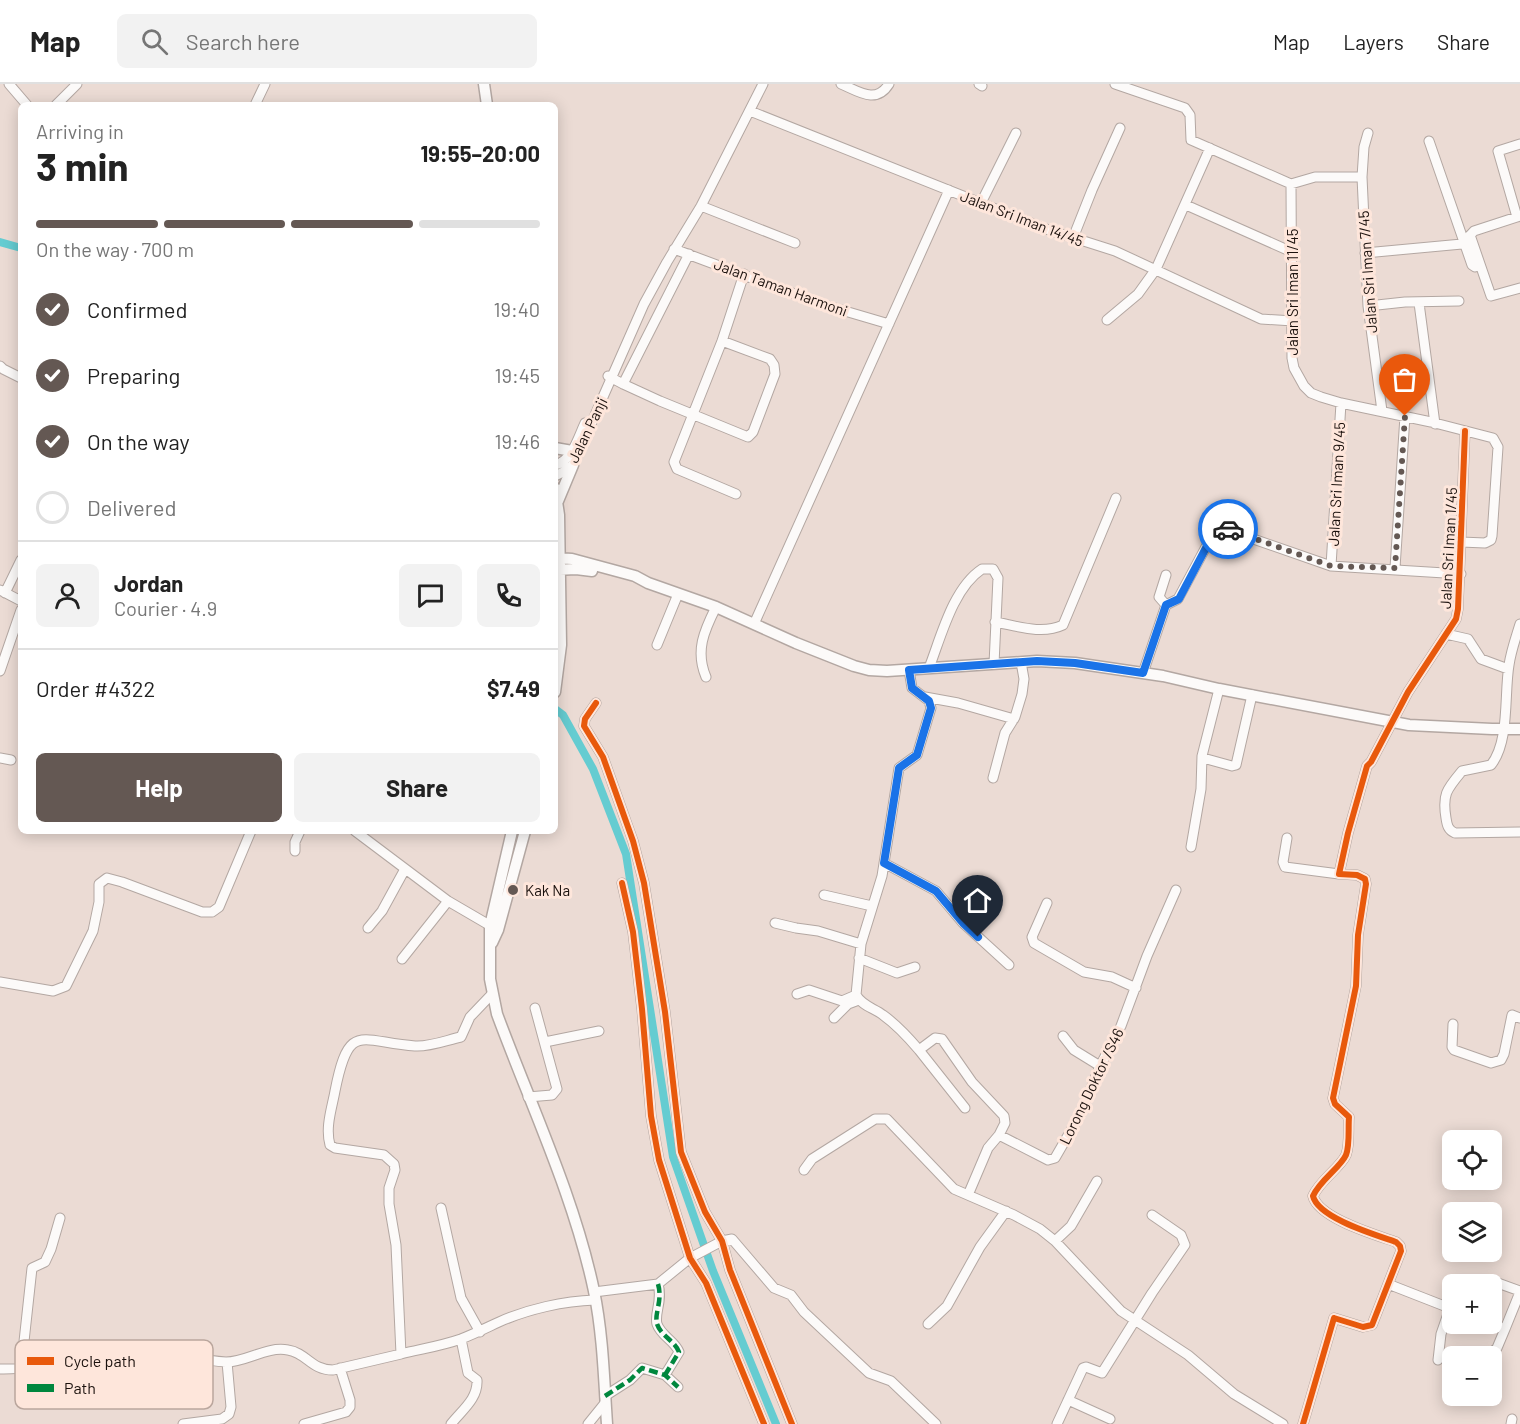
<!DOCTYPE html>
<html lang="en">
<head>
<meta charset="utf-8">
<style>
	:root { --surface:#fff; --page:#f2f2f2; --text:#222; --muted:#767676; --line:#e0e0e0; --accent:#645853 }
	body { margin:0; font-family:Barlow,sans-serif; background:var(--page); color:var(--text); height:100vh; display:flex; flex-direction:column; font-size:22px; white-space:nowrap }
	* { box-sizing:border-box; margin:0 }
	p { font-size:20px; color:var(--muted) }
	.icon { flex:none; width:33px; height:33px; fill:none; stroke:currentColor; stroke-width:2; stroke-linecap:round; stroke-linejoin:round }
	.map { position:relative; flex:1; overflow:hidden }
	.details { position:absolute; left:18px; top:18px; width:540px; height:732px; display:flex; flex-direction:column; background:var(--surface); border-radius:9px; box-shadow:0 3px 15px #0003 }
	.details>* { flex:none }
	.controls { position:absolute; left:1442px; top:1046px; display:grid; gap:12px }
	.controls a { display:grid; place-items:center; width:60px; height:60px; border-radius:9px; background:var(--surface); box-shadow:0 3px 15px #0003; font-size:30px }
	.pin { position:absolute; display:grid; place-items:center; width:51px; height:51px; color:#fff; margin:-62px -26px; border-radius:50% 50% 50% 0; rotate:-45deg; box-shadow:0 0 6px #0007 }
	.pin .icon { rotate:45deg }
	.courier { position:absolute; display:grid; place-items:center; width:60px; height:60px; margin:-30px; border:4px solid #1a73e8; border-radius:50%; background:#fff; color:#222; box-shadow:0 2px 8px #0007 }
	.overview em { font-style:normal; font-weight:700 }
	.overview div { display:flex; flex-direction:column-reverse }
	.overview { display:flex; align-items:center; justify-content:space-between; height:102px; padding:0 18px }
	h1 { font-size:39px; font-weight:700; line-height:45px }
	.bar { display:grid; grid-template-columns:repeat(4,1fr); gap:9px 6px; align-content:center; height:72px; padding:0 18px }
	.bar i { height:8px; border-radius:4px; background:var(--line) }
	.bar .active { background:var(--accent) }
	.bar p { grid-column:span 4 }
	.line { display:flex; align-items:center; gap:15px; padding:0 18px; border-top:2px solid var(--line) }
	.line div { flex:1 }
	.round { display:grid; place-items:center; flex:none; width:63px; height:63px; border-radius:9px; background:var(--page) }
	ol { padding:0 18px; list-style:none }
	li { display:flex; align-items:center; gap:18px; height:66px }
	li p { margin-inline-start:auto }
	li .icon { padding:6px; border-radius:50%; background:var(--accent); color:#fff; stroke-width:4 }
	li:last-child { color:var(--muted) }
	li i { width:33px; height:33px; border:3px solid var(--line); border-radius:50% }
	.action { display:flex; gap:12px; margin-top:auto; padding:12px 18px }
	.action a { flex:1; height:69px; border-radius:9px; background:var(--accent); color:#fff; font-size:24px; font-weight:700; line-height:69px; text-align:center }
	.action a+a { background:var(--page); color:var(--text) }
	header { display:flex; align-items:center; gap:36px; box-sizing:border-box; height:84px; padding:0 30px; background:var(--surface); border-bottom:2px solid var(--line) }
	header strong { font-size:28px }
	nav { display:flex; gap:33px; margin-inline-start:auto; font-size:21px }
	.search { width:420px; height:54px; background:var(--page); display:flex; align-items:center; gap:15px; box-sizing:border-box; padding:0 21px; border-radius:9px; color:var(--muted); font-size:22px }
	.map>svg:first-child { display:block }
</style>
</head>
<body>
<header>
<strong>Map</strong>
<div class="search"><svg class="icon" aria-label="search" viewBox="0 0 24 24"><circle cx="10" cy="10" r="6"/><path d="M15 15l6 6"/></svg>Search here</div>
<nav><a>Map</a><a>Layers</a><a>Share</a></nav>
</header>
<div class="map">
<svg width="1520" height="1340" viewBox="0 0 1520 1340">
	<rect width="100%" height="100%" fill="#ebdbd4"/>
	<g fill="none" stroke-linecap="round" stroke-linejoin="round">
		<path stroke="#65ccd1" stroke-width="8" d="M0,158l21,6
			M555,625l8,6 30,54 33,85 47,303 40,114 63,153"/>
		<defs>
			<path id="minor" d="M9,0l18,21
				M841,0c17,7 35,21 48,0
				M979,0l3,2
				M1115,0l70,24 5,7 1,25 100,44 24,-7h47
				M56,21l21,-21
				M255,21l10,-21
				M750,27l296,118 69,22 146,68 32,2
				M1368,49l-4,14 -2,30 6,129 14,105
				M1429,57l43,124 3,2 4,-1
				M1291,100l1,174 2,10 10,18 7,7 10,4 20,6 90,19 62,16 5,9 -6,89 -1,4 -6,3 -24,-1
				M981,119l35,-70
				M1186,121l106,47
				M701,122l94,37
				M1517,133l-19,-66 22,-7
				M1470,151l21,61 29,-8
				M1073,154l19,-48 28,-62
				M674,165l147,55 68,20
				M1365,169l97,-9 12,-13 46,-15
				M1419,219l16,121
				M1368,222l37,-4 54,-1
				M1107,236l31,-26 18,-25 54,-121
				M0,282l3,3 18,9
				M608,292l15,8 37,17 88,36 5,-5 22,-58 -1,-9 -4,-6 -48,-18
				M623,300l66,-130
				M555,381c17,-4 23,-27 30,-42
				M555,392l8,-4 10,-7 71,-161 23,-42 34,-56 62,-122
				M736,410l-59,-25 -3,-7 48,-121 22,-67
				M1331,482l10,-163
				M1395,484l10,-152
				M0,506l21,11
				M5,509l16,-33
				M1166,521l-7,-8 7,-22
				M995,538c22,4 47,13 68,3l53,-127
				M754,540l195,-434
				M1520,540c-4,13 -9,27 -11,41 -5,29 1,76 -18,100l-29,6c-15,18 -20,23 -16,47 1,7 2,12 9,15l65,-1
				M1446,550l22,5 13,20 27,10
				M657,561l21,-51
				M929,584c12,-31 24,-80 53,-99h11l5,9 -4,86
				M909,586l3,18 17,13 2,7 -14,47 -18,13 -17,108 -21,68 -5,51c6,11 18,13 27,20 14,10 25,22 36,35l16,-12 7,1 30,43 32,34 1,7 -6,12
				M0,587l21,-61
				M1143,589l23,-68 12,-6 36,-67 5,-5 112,39 130,8
				M706,593c-11,-26 -2,-46 10,-70
				M1219,605l-17,67 1,2 29,8 4,-1 16,-70
				M925,613l33,6 56,16
				M596,619l-11,16 -1,7 19,31 30,84 11,42 21,129 16,140 24,60 17,29 8,29 62,154
				M0,674l11,2
				M993,694l12,-45 10,-16 7,-23 2,-15 -3,-17
				M355,747l93,70 48,28
				M1287,754l-4,24 2,5 54,7
				M1191,763l10,-58 1,-33
				M295,767v-9l5,-11
				M884,779l52,28 27,32 46,42
				M622,799l11,49 9,77 9,107 8,44 31,98 16,25 58,141
				M824,811l48,11
				M1047,819l-15,34 2,6 50,29 28,5 24,11
				M775,839l21,5 22,3 43,13
				M368,844l14,-17 23,-42
				M859,874l38,15 18,-6
				M402,875l46,-58
				M0,898l53,9 13,-5 27,-55 6,-29v-18l8,-6 15,4 80,30h10l7,-5 32,-76
				M797,910l12,-4 33,11 14,-6
				M491,911l-21,22 -9,20c-14,3 -31,10 -46,9 -55,-4 -66,-26 -80,45 -3,17 -10,36 -5,54l5,3 49,7 10,9 1,6 -6,18v16l7,41 5,109c20,-5 40,-8 60,-15 13,-5 25,-11 38,-17 29,-13 65,-21 96,-22
				M834,934l14,-14 8,-3
				M1453,940l-1,23 2,3 37,13 10,-3 3,-6 8,-39 8,3
				M1063,952l11,14 26,16
				M545,958l54,-11
				M919,966l46,58
				M528,1013l24,-2 5,-6 -22,-81
				M804,1086l8,-11 63,-40h12l67,70 60,26 26,14 15,12 66,70 67,44 46,39 49,30
				M968,1111l20,-47 11,-13 49,25 7,-2 26,-45 19,-47 21,-40 26,-70 29,-66
				M441,1124l20,90 19,34
				M1055,1157l16,-15 26,-45
				M1495,1198l25,9
				M658,1200c5,17 -4,29 -1,40 4,12 18,17 22,28l-14,23
				M1388,1200l64,25
				M594,1208l64,-8 32,-26 32,-17 10,-2 42,49 17,7 13,17 65,61 22,8 45,43
				M1488,1239l17,6 15,-37
				M928,1240l19,-18 33,-59 26,-36
				M1487,1272l10,-8 8,-19
				M1438,1276l3,-26 9,-26
				M0,1285c47,1 93,-18 140,-19 29,-1 57,11 86,12 21,0 40,-16 62,-12 19,3 23,20 45,20l68,-16
				M21,1285l11,-101 13,-6 6,-13 9,-31
				M605,1312l25,-16 12,-12 23,7 13,12
				M1068,1316l42,19
				M183,1340l39,-5 7,-5 2,-7 -4,-45
				M304,1340l42,-12 4,-5v-7l-10,-32
				M451,1340c11,-14 27,-25 26,-44l-9,-7 -7,-34
				M588,1340l17,-21
				M1057,1340l26,-56 3,-1 16,6 50,-80 33,-48 -4,-10 -29,-20
				M1303,1340l31,-106 29,9 9,-2 29,-74 -1,-5 -4,-4c-20,-7 -78,-24 -83,-46 7,-16 27,-28 33,-41 4,-10 2,-27 3,-38l-14,-13 -2,-6 23,-112 2,-51 8,-51 -1,-5 -8,-4 -18,-1 9,-41 19,-67 4,-4 37,-70 48,-73 2,-10 7,-178
				M1511,1340l1,-5"/>
			<path id="major" d="M484,0l3,21
				M555,364l17,3
				M555,404l4,27 2,130 -6,47
				M558,417l15,-36
				M555,474l17,1 63,17 13,7 68,24 80,36 58,23 15,4 18,1 150,-10 38,2 88,13 56,13 190,36 83,4h28
				M555,486l21,-1 16,2
				M512,747l-22,95v53l7,35c34,92 77,182 97,277 9,44 10,89 13,133
				M492,859l6,-13 27,-99"/>
		</defs>
		<use href="#minor" stroke="#b3a7a2" stroke-width="11"/>
		<use href="#major" stroke="#b3a7a2" stroke-width="13"/>
		<use href="#minor" stroke="#fcfaf9" stroke-width="9"/>
		<use href="#major" stroke="#fcfaf9" stroke-width="10"/>
		<path stroke="#00873e" stroke-width="4.5" stroke-dasharray="9 4.5" stroke-linecap="butt" d="M658,1200c5,17 -4,29 -1,40 4,12 18,17 22,28l-14,23
			M605,1312l25,-16 12,-12 23,7 13,12"/>
		<defs>
			<path id="cycleway" d="M596,619l-11,16 -1,7 19,31 30,84 11,42 21,129 16,140 24,60 17,29 8,29 62,154
				M622,799l11,49 9,77 9,107 8,44 31,98 16,25 58,141
				M1303,1340l31,-106 29,9 9,-2 29,-74 -1,-5 -4,-4c-20,-7 -78,-24 -83,-46 7,-16 27,-28 33,-41 4,-10 2,-27 3,-38l-14,-13 -2,-6 23,-112 2,-51 8,-51 -1,-5 -8,-4 -18,-1 9,-41 19,-67 4,-4 37,-70 48,-73 2,-10 7,-178"/>
		</defs>
		<use href="#cycleway" stroke="#fee6db" stroke-width="10"/>
		<use href="#cycleway" stroke="#e8590c" stroke-width="6"/>
	</g>
	<g fill="none" stroke-linecap="round" stroke-linejoin="round">
		<path stroke="#645853" stroke-width="6" stroke-dasharray="0 10.8" d="M1228,445l103,37 64,2 10,-152"/>
		<path stroke="#1a73e8" stroke-width="8" d="M978,853l-15,-14 -27,-32 -52,-28 15,-95 18,-13 14,-47 -2,-7 -17,-13 -3,-18 128,-9 38,2 68,10 23,-68 13,-6 37,-70 7,-2 5,2"/>
	</g>
	<circle fill="#645853" stroke="#fee6db" stroke-width="2" cx="513" cy="806" r="6"/>
	<g text-anchor="middle" dominant-baseline="central" stroke-width="6" stroke-linejoin="round" paint-order="stroke">
		<g font-size="15" fill="#1b110d" stroke="#fee6db">
			<text transform="translate(1022 134) rotate(21)">Jalan Sri Iman 14/45</text>
			<text transform="translate(1367 188) rotate(-94)">Jalan Sri Iman 7/45</text>
			<text transform="translate(781 203) rotate(20)">Jalan Taman Harmoni</text>
			<text transform="translate(1292 208) rotate(-90)">Jalan Sri Iman 11/45</text>
			<text transform="translate(587 346) rotate(-64)">Jalan Panji</text>
			<text transform="translate(1336 400) rotate(-87)">Jalan Sri Iman 9/45</text>
			<text transform="translate(1448 464) rotate(-87)">Jalan Sri Iman 1/45</text>
			<text transform="translate(1091 1002) rotate(-64)">Lorong Doktor /S46</text>
		</g>
		<g font-size="15" fill="#1b110d" stroke="#fee6db" text-anchor="start">
			<text x="525" y="806">Kak Na</text>
		</g>
	</g>
	<rect x="15" y="1256" width="198" height="69" rx="9" fill="#fee6db" stroke="#baa69d" stroke-width="1.5"/>
	<rect x="27" y="1273" width="27" height="8" fill="#e8590c"/>
	<rect x="27" y="1300" width="27" height="8" fill="#00873e"/>
	<g font-size="16" fill="#1b110d">
		<text x="64" y="1283">Cycle path</text>
		<text x="64" y="1310">Path</text>
	</g>
</svg>
<div class="controls">
<a><svg class="icon" aria-label="locate" viewBox="0 0 24 24"><circle cx="12" cy="12" r="6"/><path d="M12 2v4M12 18v4M2 12h4M18 12h4"/></svg></a>
<a><svg class="icon" aria-label="layers" viewBox="0 0 24 24"><path d="M12 4l9 5-9 5-9-5zM3 14l9 5 9-5"/></svg></a>
<a>+</a>
<a>−</a>
</div>
<div class="pin" style="left:1405px;top:332px;background:#ea580c"><svg class="icon" aria-label="bag" viewBox="0 0 24 24"><path d="M5 8h14l-1 12H6zM9 8a3 3 0 0 1 6 0"/></svg></div>
<div class="pin" style="left:978px;top:853px;background:#1f2937"><svg class="icon" aria-label="home" viewBox="0 0 24 24"><path d="M3 11l9-7 9 7M6 9v11h12V9"/></svg></div>
<div class="courier" style="left:1228px;top:445px"><svg class="icon" aria-label="car" viewBox="0 0 24 24"><path d="M5 17H2v-5l4-1 3-4h7l3 4 3 1v5h-3M9 17h6M6 11h13"/><circle cx="7" cy="17" r="2"/><circle cx="17" cy="17" r="2"/></svg></div>
<section class="details">
<div class="overview"><div><h1>3 min</h1><p>Arriving in</p></div><em>19:55–20:00</em></div>
<div class="bar"><i class="active"></i><i class="active"></i><i class="active"></i><i></i><p>On the way · 700 m</p></div>
<ol>
<li><svg class="icon" aria-label="check" viewBox="0 0 24 24"><path d="M5 12l5 5 9-10"/></svg>Confirmed<p>19:40</p></li>
<li><svg class="icon" aria-label="check" viewBox="0 0 24 24"><path d="M5 12l5 5 9-10"/></svg>Preparing<p>19:45</p></li>
<li><svg class="icon" aria-label="check" viewBox="0 0 24 24"><path d="M5 12l5 5 9-10"/></svg>On the way<p>19:46</p></li>
<li><i></i>Delivered</li>
</ol>
<div class="line" style="height:108px"><a class="round"><svg class="icon" aria-label="person" viewBox="0 0 24 24"><circle cx="12" cy="8" r="4"/><path d="M4 21q1-7 8-7t8 7"/></svg></a><div><b>Jordan</b><p>Courier · 4.9</p></div><a class="round"><svg class="icon" aria-label="chat" viewBox="0 0 24 24"><path d="M4 5h16v11H9l-5 4z"/></svg></a><a class="round"><svg class="icon" aria-label="phone" viewBox="0 0 24 24"><path d="M5 4h4l2 5-3 2q2 4 5 5l2-3 5 2v4C11 20 4 13 5 4z"/></svg></a></div>
<div class="line" style="height:78px"><div>Order #4322</div><b>$7.49</b></div>
<div class="action"><a>Help</a><a>Share</a></div>
</section>
</div>
</body>
</html>
